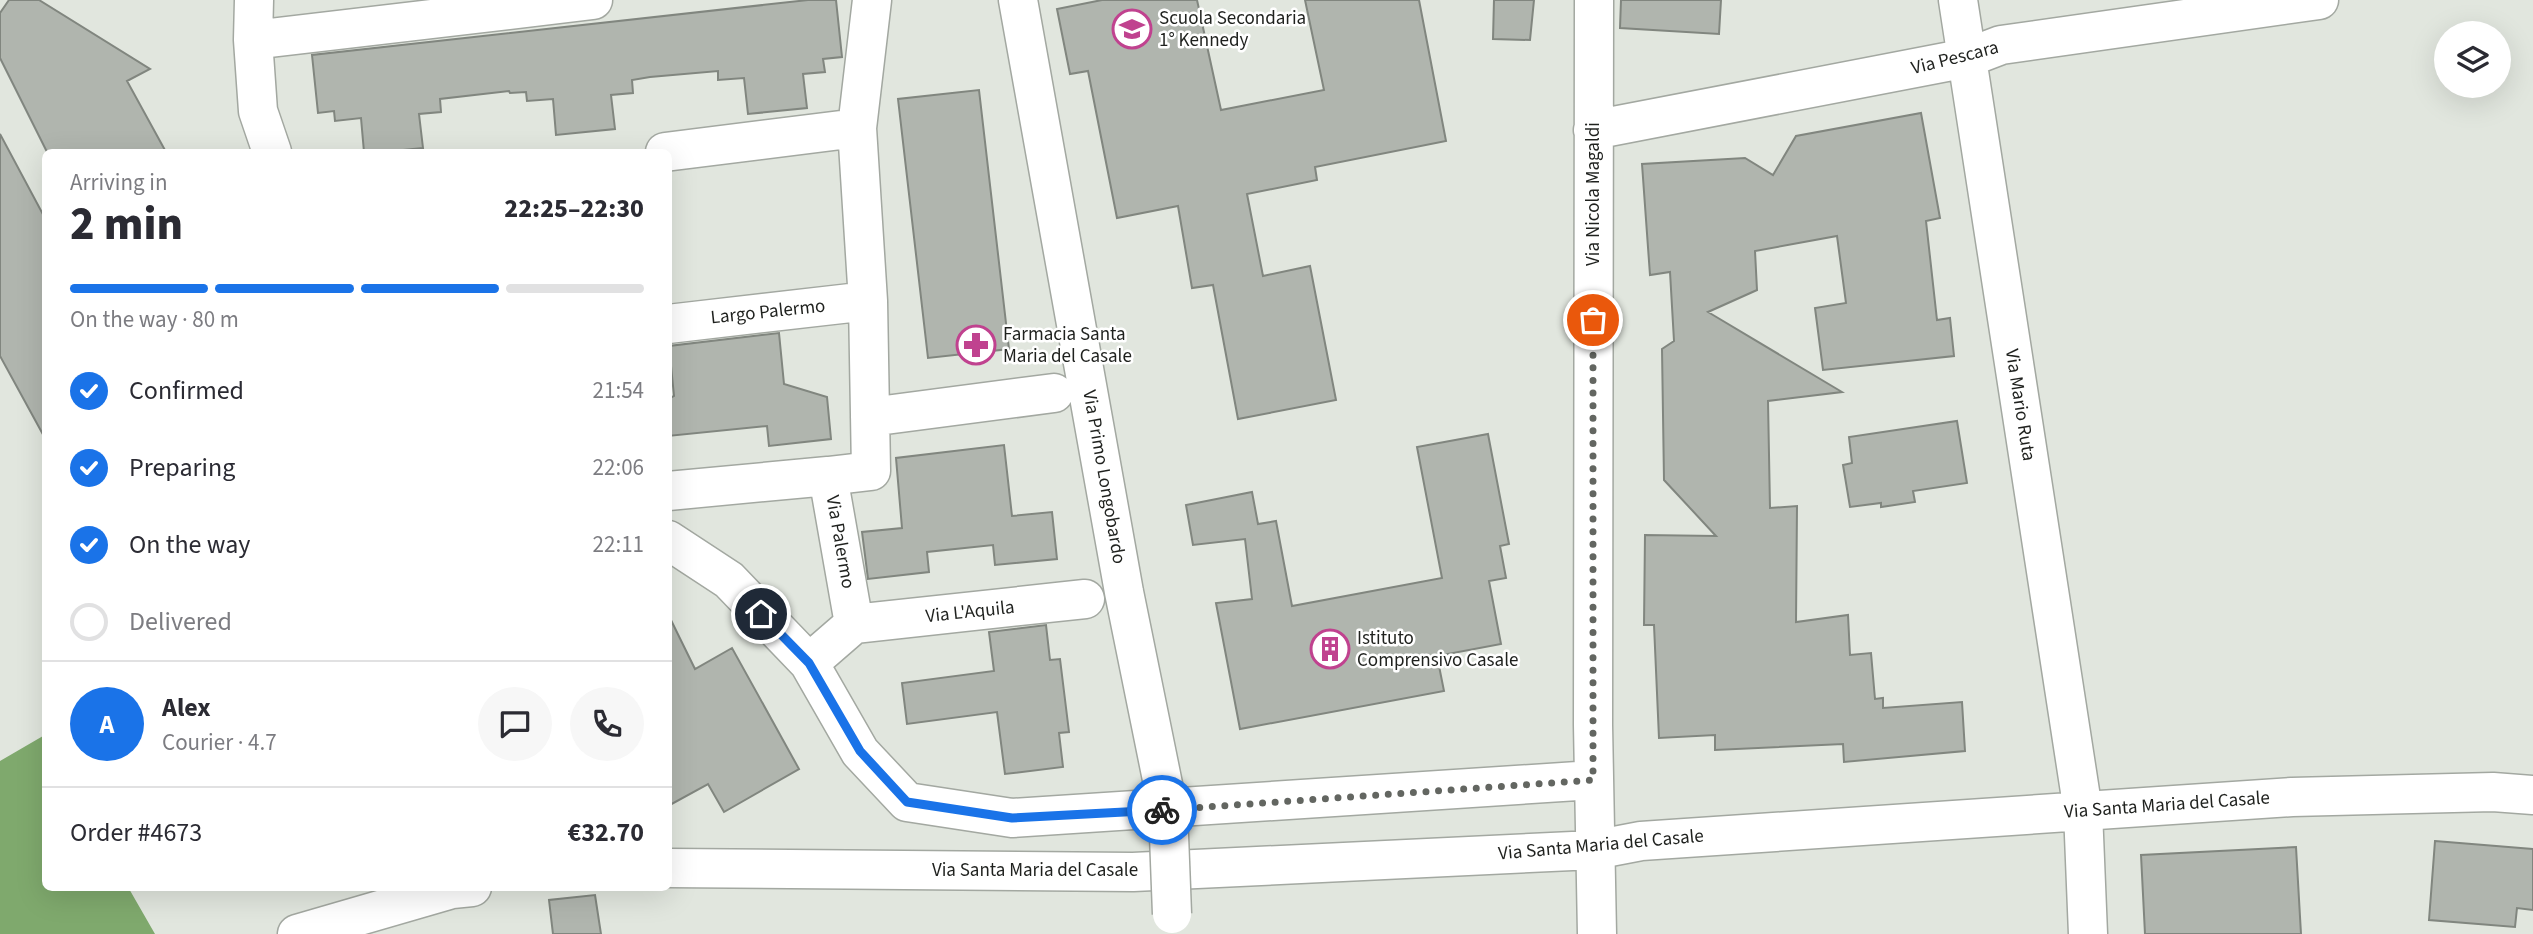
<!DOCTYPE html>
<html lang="en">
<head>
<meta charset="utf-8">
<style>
	:root { --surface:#fff; --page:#f7f7f7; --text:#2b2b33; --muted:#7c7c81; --line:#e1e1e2; --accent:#1a73e8 }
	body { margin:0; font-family:"Source Sans 3",sans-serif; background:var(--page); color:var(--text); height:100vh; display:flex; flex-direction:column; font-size:26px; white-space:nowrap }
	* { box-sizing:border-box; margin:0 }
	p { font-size:23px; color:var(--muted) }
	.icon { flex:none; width:38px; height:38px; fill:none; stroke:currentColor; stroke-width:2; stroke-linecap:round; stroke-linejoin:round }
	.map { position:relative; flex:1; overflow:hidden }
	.sheet { position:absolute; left:42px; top:149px; width:630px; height:742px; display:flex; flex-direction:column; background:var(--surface); border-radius:10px; box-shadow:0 7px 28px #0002 }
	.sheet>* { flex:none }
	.fabs { position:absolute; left:2434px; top:21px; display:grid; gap:14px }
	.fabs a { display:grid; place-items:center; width:77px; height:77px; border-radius:50%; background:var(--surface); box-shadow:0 7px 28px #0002; font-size:35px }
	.pin { position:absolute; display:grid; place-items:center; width:60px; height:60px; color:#fff; margin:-30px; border:4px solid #fff; border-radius:50%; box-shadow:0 2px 7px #0007 }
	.courier { position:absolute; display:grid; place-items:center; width:70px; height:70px; margin:-35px; border:5px solid #1a73e8; border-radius:50%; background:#fff; color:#222; box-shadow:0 2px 9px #0007 }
	.headline em { font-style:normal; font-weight:800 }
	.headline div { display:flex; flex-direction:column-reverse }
	.headline { display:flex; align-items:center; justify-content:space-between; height:119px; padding:0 28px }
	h1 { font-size:46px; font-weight:800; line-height:52px }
	.bar { display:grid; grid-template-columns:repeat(4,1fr); gap:10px 7px; align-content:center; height:84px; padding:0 28px }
	.bar i { height:9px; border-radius:5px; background:var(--line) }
	.bar .active { background:var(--accent) }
	.bar p { grid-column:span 4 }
	.line { display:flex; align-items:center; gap:18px; padding:0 28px; border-top:2px solid var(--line) }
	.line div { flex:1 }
	.round { display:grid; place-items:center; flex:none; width:74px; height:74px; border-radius:37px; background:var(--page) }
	ol { padding:0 28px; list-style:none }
	li { display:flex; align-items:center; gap:21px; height:77px }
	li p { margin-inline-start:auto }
	li .icon { padding:7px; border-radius:50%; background:var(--accent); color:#fff; stroke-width:4 }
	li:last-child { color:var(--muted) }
	li i { width:38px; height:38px; border:4px solid var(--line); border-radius:50% }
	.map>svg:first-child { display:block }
</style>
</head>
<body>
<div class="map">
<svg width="2533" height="934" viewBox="0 0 2533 934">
	<rect width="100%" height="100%" fill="#e1e6de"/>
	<path fill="#7fa96d" d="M43,736l3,4v147h82l27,47h-155v-173z"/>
	<path fill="#b0b5ae" stroke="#81867f" stroke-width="2" d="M9,0h30l111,69 -23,12 39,71h-119l-47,-94v-45z
		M808,0h28l6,57 -19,2 2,13 -22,2 4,34 -59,6 -4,-36 -26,2v-9l-68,6 -18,3 1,13 -22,2 4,34 -59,6 -3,-36 -26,2 -1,-9 -16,1 -1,-2 -69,8 1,13 -22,2 4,34 -40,4h-19l-3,-34 -26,3 -1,-10 -16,2 -6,-58z
		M1102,0h95l24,110 103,-20 -19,-90h114l27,141 -131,26 2,13 -70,14 16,82 47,-10 26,134 -98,19 -25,-134 -21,3 -14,-82 -61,12 -29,-147 -18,3 -13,-65z
		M1494,0h40l-4,40 -37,-1z
		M1621,0h100l-2,34 -99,-6z
		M979,90l30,259 -81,9 -30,-259z
		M1921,113l19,105 -14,3 11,99 13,-2 4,38 -131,14 -8,-62 31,-5 -9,-67 -82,15 2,39 -49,22 134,80 -74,9 2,107 27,-2 -1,116 52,-7 2,40 21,-2 4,46 8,-1v10l79,-6 3,49 -121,11 -1,-18 -128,6v-15l-56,3 -5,-113h-10l1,-90 71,1 -52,-56 -2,-131 12,-8 -4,-69 -20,3 -8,-111 103,-6 28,17 23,-39z
		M0,134l46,86v220l-46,-84z
		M779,333l5,51 43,13 4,42 -62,7 -2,-20 -99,10v-37l6,-3 -5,-50z
		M1957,421l10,62 -54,8 2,11 -34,5v-4l-31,4 -7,-42 9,-2 -3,-26z
		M1488,434l21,110 -9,2 6,32 -17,3 12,63 -64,12 7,35 -204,38 -24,-126 36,-4 -7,-60 -52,6 -7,-40 66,-13 6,32 18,-3 16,85 150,-28 -25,-131z
		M1004,445l8,71 40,-4 5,47 -62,6 -2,-20 -66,7 2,20 -61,7 -6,-47 40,-4 -6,-70z
		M668,614l27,55 37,-21 67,121 -75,43 -16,-28 -40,22z
		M1046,625l4,35 10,-1 9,73 -10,1 4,34 -58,7 -8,-62 -90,12 -5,-41 92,-12 -5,-39z
		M2435,841l98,8v61l-16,-2 -2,19 -86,-7z
		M2296,847l5,87h-156l-4,-79z
		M595,895l6,39h-48l-4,-34z"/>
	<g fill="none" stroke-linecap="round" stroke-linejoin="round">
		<defs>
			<path id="minor" d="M254,0l-1,40 5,71 14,41
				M1018,0l106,592 44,217
				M1594,0l-1,725 4,209
				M1958,0l125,811 5,123
				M253,40l340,-40
				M1593,130l374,-72 34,-13 318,-45
				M665,152l192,-24
				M668,324l200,-23
				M870,417l184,-24
				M828,476l43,-5 -3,-170 -11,-173 15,-128
				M668,491l160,-15 26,148 -45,39
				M668,540l61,40 80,83 51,89 47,50 105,16 581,-38
				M854,624l231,-25
				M668,868l465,4 461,-22 47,-9 651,-44 201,-5 40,3
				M297,934l155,-45 20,-2"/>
		</defs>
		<use href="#minor" stroke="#a3a8a1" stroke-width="41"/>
		<use href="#minor" stroke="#fff" stroke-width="38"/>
		<defs>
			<path id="minor-bridge" d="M1168,809l4,105"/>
		</defs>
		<use href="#minor-bridge" stroke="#a3a8a1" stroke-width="41" stroke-linecap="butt"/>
		<use href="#minor-bridge" stroke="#fff" stroke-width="38"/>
	</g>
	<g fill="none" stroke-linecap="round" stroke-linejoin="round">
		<path stroke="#636661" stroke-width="7" stroke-dasharray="0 12.6" d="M1162,810l431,-30v-460"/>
		<path stroke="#1a73e8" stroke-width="9" d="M761,614l48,49 51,88 47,51 105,16 150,-8"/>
	</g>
	<defs>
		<symbol id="school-ring" viewBox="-11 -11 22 22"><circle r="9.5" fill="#fff" stroke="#c0428f" stroke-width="1.5"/><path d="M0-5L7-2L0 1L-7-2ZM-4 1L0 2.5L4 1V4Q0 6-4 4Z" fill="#c0428f"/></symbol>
		<symbol id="pharmacy-ring" viewBox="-11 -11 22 22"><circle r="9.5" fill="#fff" stroke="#c0428f" stroke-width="1.5"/><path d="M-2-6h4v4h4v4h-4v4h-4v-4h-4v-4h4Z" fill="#c0428f"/></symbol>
		<symbol id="building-ring" viewBox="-11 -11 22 22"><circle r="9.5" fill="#fff" stroke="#c0428f" stroke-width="1.5"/><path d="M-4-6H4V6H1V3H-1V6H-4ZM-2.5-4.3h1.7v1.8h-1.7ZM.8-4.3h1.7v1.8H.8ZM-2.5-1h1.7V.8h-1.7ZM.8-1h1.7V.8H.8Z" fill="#c0428f"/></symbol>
	</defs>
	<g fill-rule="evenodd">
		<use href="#school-ring" x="1110" y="7" width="44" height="44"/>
		<use href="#pharmacy-ring" x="954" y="323" width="44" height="44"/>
		<use href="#building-ring" x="1308" y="627" width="44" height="44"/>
	</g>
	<g text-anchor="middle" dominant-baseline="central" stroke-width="5" stroke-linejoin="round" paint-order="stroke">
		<g font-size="19" fill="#1f211e" stroke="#fff" text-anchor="start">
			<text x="1159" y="18">Scuola Secondaria<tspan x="1159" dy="22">1° Kennedy</tspan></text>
			<text x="1003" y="334">Farmacia Santa<tspan x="1003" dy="22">Maria del Casale</tspan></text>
			<text x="1357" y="638">Istituto<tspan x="1357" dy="22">Comprensivo Casale</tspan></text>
		</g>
		<g font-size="19" fill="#1f211e" stroke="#fff">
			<text transform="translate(1955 58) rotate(-14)">Via Pescara</text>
			<text transform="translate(1593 194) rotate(-90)">Via Nicola Magaldi</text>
			<text transform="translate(768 312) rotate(-6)">Largo Palermo</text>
			<text transform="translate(2020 405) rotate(81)">Via Mario Ruta</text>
			<text transform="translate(1104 477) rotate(80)">Via Primo Longobardo</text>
			<text transform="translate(840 542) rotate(80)">Via Palermo</text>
			<text transform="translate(970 612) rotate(-6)">Via L'Aquila</text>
			<text transform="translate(2167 805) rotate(-4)">Via Santa Maria del Casale</text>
			<text transform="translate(1601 845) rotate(-5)">Via Santa Maria del Casale</text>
			<text x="1035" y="870">Via Santa Maria del Casale</text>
		</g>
	</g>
</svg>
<div class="fabs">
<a><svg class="icon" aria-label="layers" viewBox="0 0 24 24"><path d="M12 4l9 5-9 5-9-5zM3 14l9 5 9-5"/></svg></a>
</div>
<div class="pin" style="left:1593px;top:320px;background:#ea580c"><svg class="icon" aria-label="bag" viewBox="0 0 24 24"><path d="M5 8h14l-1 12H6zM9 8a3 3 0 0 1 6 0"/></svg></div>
<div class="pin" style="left:761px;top:614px;background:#1f2937"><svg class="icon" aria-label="home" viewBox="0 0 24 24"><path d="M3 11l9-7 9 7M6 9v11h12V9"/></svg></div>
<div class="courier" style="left:1162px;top:810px"><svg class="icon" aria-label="bike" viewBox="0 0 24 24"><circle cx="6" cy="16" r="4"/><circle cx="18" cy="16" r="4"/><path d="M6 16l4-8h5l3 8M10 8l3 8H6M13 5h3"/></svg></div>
<section class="sheet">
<div class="headline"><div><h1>2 min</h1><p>Arriving in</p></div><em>22:25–22:30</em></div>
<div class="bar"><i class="active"></i><i class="active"></i><i class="active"></i><i></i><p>On the way · 80 m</p></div>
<ol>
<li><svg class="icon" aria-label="check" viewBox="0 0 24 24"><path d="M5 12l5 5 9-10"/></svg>Confirmed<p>21:54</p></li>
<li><svg class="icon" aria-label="check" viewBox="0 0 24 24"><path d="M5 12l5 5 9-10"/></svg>Preparing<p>22:06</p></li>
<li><svg class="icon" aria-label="check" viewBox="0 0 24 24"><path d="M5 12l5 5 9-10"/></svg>On the way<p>22:11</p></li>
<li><i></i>Delivered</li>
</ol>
<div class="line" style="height:126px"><b class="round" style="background:var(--accent);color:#fff">A</b><div><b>Alex</b><p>Courier · 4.7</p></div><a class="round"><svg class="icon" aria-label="chat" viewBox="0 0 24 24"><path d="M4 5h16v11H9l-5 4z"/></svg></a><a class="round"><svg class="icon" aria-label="phone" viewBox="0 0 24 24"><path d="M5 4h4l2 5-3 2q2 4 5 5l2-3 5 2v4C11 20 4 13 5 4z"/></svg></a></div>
<div class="line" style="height:91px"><div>Order #4673</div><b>€32.70</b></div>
</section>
</div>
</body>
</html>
